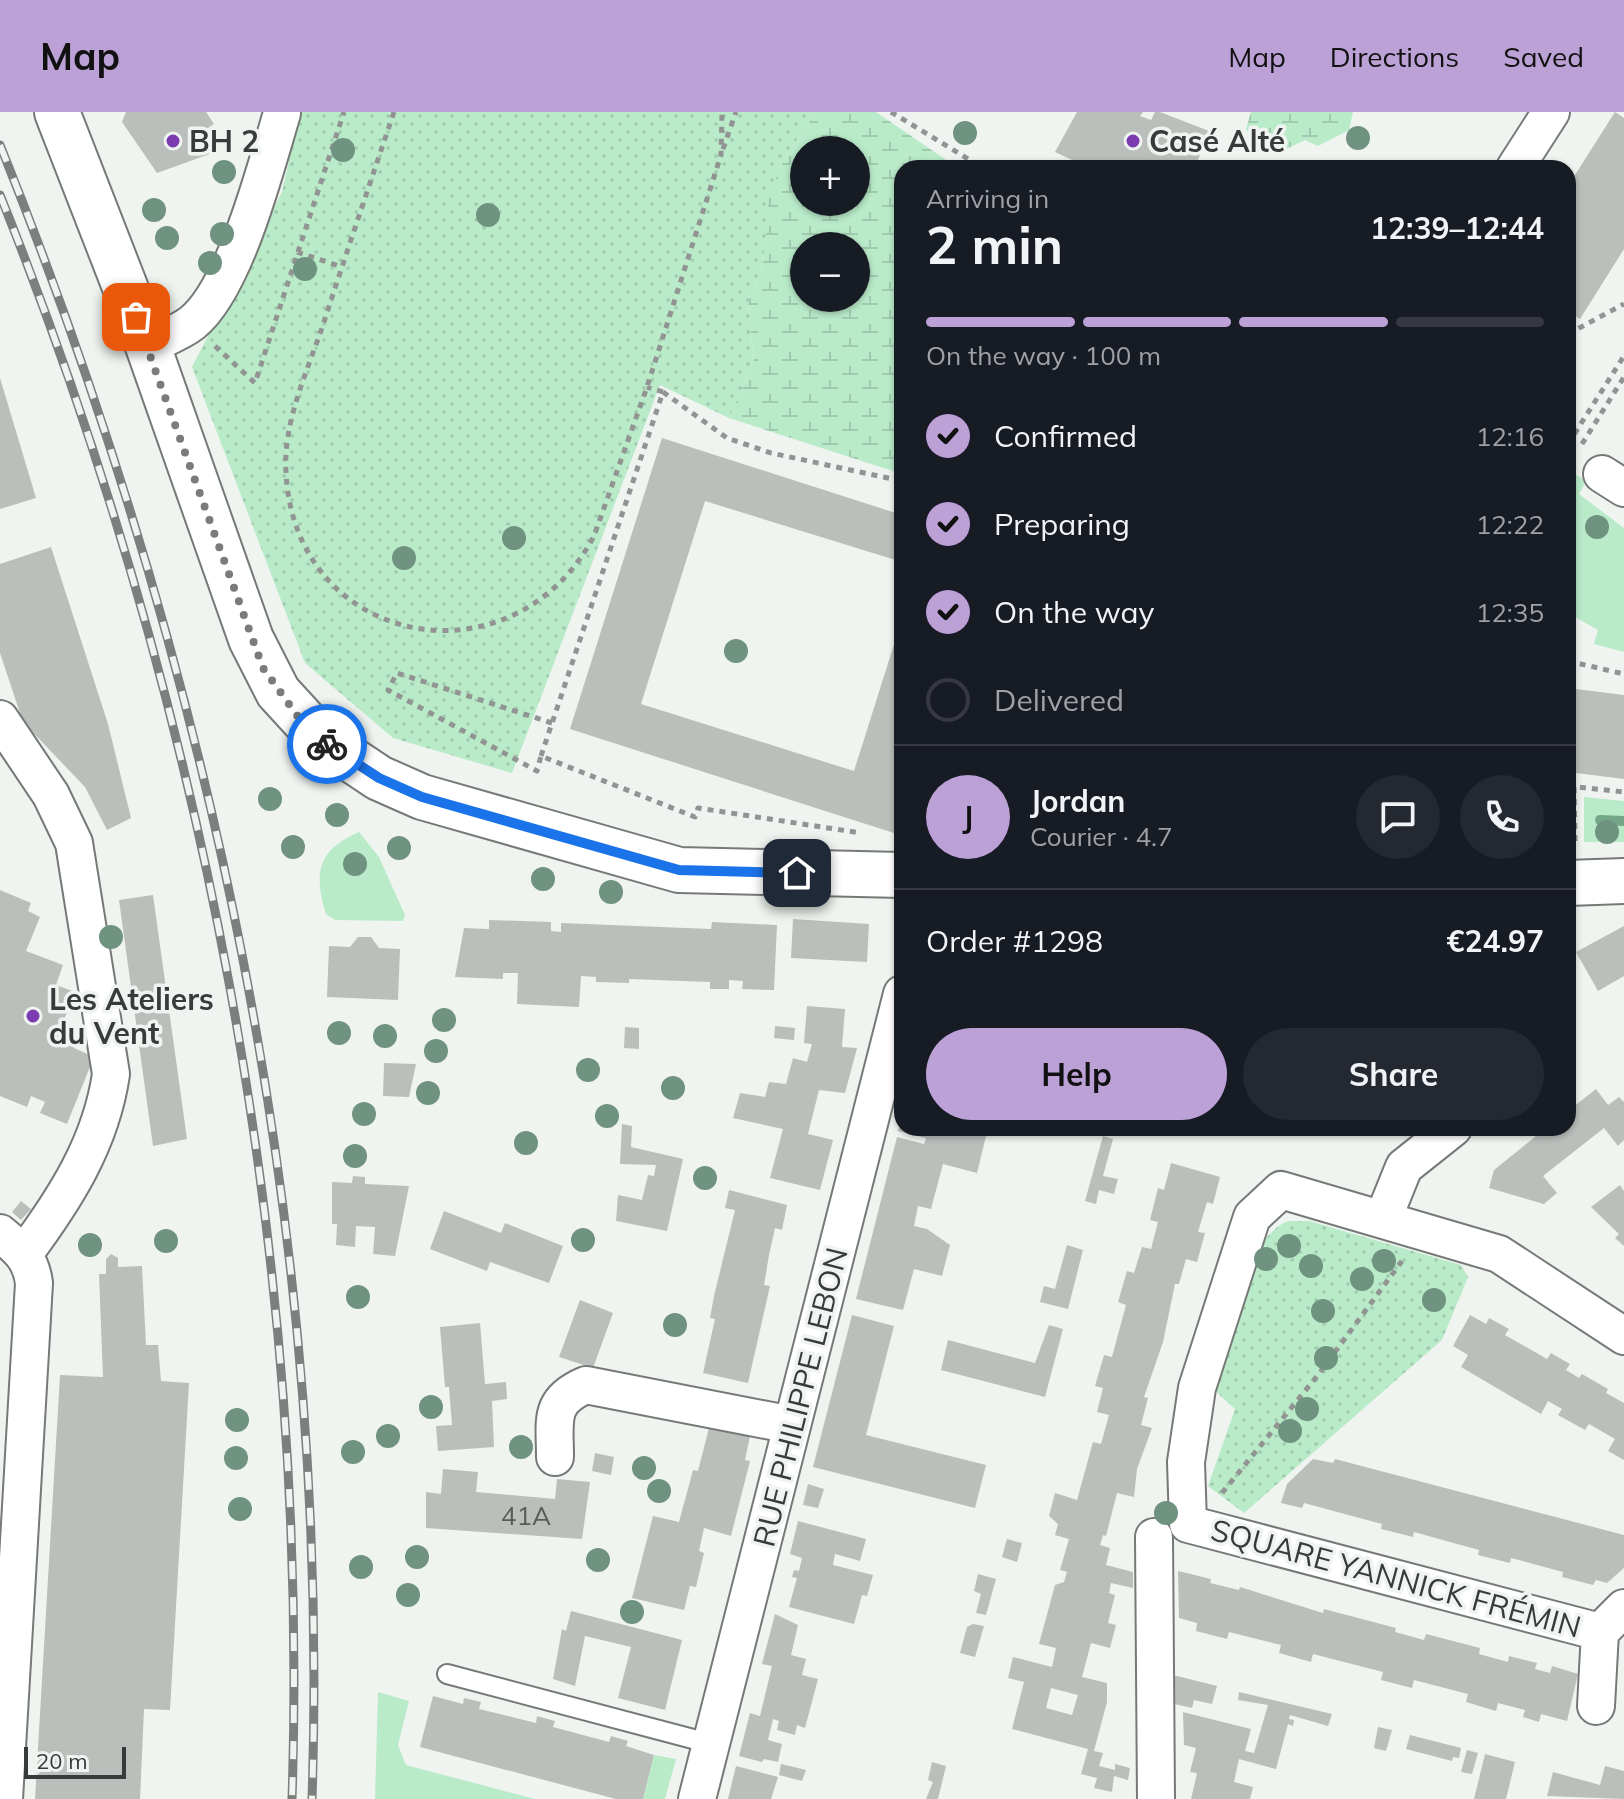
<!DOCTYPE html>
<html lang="en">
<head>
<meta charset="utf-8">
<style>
	:root { --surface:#171b24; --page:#242831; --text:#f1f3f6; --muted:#9ea1a6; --line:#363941; --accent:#bca1d7 }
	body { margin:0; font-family:Mulish,sans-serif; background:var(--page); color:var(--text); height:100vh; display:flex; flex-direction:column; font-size:30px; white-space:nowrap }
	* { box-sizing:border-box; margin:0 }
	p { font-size:26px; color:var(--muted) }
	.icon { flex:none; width:44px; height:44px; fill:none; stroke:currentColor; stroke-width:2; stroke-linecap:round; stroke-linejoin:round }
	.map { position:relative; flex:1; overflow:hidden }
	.panel { position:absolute; left:894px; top:48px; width:682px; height:976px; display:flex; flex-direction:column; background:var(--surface); border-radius:24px; box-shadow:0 2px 6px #0004 }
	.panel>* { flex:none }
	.fabs { position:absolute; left:790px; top:24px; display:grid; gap:16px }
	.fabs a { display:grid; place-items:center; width:80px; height:80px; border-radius:50%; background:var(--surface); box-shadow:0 2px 6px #0004; font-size:40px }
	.scale { position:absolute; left:24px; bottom:20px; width:102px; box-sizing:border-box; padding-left:8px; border:4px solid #393b3a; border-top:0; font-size:22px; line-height:28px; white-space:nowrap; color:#393b3a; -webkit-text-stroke:6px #eff4f0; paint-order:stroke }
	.pin { position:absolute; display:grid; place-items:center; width:68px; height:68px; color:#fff; margin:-34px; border-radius:16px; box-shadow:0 4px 12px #0006 }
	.courier { position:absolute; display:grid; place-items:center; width:80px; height:80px; margin:-40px; border:6px solid #1a73e8; border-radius:50%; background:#fff; color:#222; box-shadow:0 2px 10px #0007 }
	.headline em { font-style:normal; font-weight:700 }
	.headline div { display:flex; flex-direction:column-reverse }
	.headline { display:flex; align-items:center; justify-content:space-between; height:136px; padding:0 32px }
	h1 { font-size:52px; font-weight:700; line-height:60px }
	.bar { display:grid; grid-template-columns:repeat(4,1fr); gap:12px 8px; align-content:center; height:96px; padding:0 32px }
	.bar i { height:10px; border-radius:6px; background:var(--line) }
	.bar .active { background:var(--accent) }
	.bar p { grid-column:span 4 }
	.line { display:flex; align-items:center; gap:20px; padding:0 32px; border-top:2px solid var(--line) }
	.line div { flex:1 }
	.round { display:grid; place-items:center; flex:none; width:84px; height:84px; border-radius:42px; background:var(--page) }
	ol { padding:0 32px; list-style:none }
	li { display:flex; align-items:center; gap:24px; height:88px }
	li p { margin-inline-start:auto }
	li .icon { padding:8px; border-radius:50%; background:var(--accent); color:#111; stroke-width:4 }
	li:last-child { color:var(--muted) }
	li i { width:44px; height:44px; border:4px solid var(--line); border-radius:50% }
	.action { display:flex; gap:16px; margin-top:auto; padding:16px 32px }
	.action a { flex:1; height:92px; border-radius:48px; background:var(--accent); color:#111; font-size:32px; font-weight:700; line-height:92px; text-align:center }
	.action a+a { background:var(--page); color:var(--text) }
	header { display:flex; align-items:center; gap:48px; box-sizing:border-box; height:112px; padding:0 40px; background:var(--accent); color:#111 }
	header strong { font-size:38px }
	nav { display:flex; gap:44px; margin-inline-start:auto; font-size:28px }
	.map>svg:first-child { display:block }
</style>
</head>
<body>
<header>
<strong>Map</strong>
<nav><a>Map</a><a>Directions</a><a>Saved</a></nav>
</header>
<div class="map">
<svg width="1624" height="1687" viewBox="0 0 1624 1687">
	<defs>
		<pattern id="wetland-marsh" width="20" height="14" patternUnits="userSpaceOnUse" patternTransform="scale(2)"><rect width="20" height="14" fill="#b9ebc9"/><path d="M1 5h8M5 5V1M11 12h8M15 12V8" fill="none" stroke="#a0caad"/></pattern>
		<pattern id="park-dots" width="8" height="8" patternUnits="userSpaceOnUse" patternTransform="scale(2)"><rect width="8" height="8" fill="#b9ebc9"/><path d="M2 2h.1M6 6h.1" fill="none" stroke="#a0caad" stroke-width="1.8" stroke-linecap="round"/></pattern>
	</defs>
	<rect width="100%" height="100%" fill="#eff4f0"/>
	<path fill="#b9ebc9" d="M1575,362l11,7 -7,13 45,34v124l-30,-8 4,-14 -30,-17v-128z
		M1584,685l40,4v41h-40z
		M359,720l20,25 26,58 -2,6 -68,-1 -9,-6c-13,-42 -8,-64 33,-82z
		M378,1580l31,9 -11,44 8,20 129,34h-160z
		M654,1643l22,4 -11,40h-22z"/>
	<path fill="url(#wetland-marsh)" fill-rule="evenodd" d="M816,0h60l82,56h-56v306l-173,-56 25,-57 -6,-57 15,-41 5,-66 14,-35zM804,38h52v52h-52zM804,134h52v52h-52z
		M1251,0h102l-4,18 -31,16 -13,-6 -29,14 -17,-7 -13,-18z"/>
	<path fill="url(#park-dots)" d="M300,0h516l-34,50 -13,34 -6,67 -15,41 6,57 -25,57 -69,-33 -148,388 -119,-35 -88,-75 -113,-296 90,-175z
		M1288,1109h21l152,44 7,12 -26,63 -198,173 -36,-27 27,-77 -22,-20c13,-46 29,-149 75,-168z"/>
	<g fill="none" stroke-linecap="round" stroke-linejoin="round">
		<path stroke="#73a786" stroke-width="10" d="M1600,708l24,1"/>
	</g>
	<path fill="#bbbfbc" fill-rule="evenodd" d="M126,0h80l8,12 -9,6 13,21 -61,22 -35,-51z
		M1077,0h66l-3,4 11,4 4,-8h5l49,19 -14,37h-69l-10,-4 -2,4h-25l-34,-16z
		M1615,0l9,6v131l-44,70 -12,-7v-126z
		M0,266l36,120 -36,11z
		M662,326l240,77v47l-197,-61 -64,203 213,67 48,-152v199l-5,16 -327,-105z
		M51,435l57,177 23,94 -24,12 -22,-43 -62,-65 -23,-69v-89z
		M1568,576l56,7v84l-56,-7z
		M0,778l31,13 -3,8 12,6 -14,34 37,14 -7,20 19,7 -13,33 18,10 -6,13 20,9 -27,67 -27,-11 5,-11 -14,-6 -4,11 -27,-11z
		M153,783l34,244 -34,7 -34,-246z
		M793,807l76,5 -2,38 -76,-4z
		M489,808l62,2v9l10,1v-9l150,6 1,-7 65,3 -3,65 -32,-1 1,-8 -14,-1v9h-19v-7l-81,-3v4l-33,-1v-5l-15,-1 -2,31 -62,-3 1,-31h-15v6l-48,-2 9,-49 25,1z
		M1624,814v50l-26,15 -22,-39z
		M358,825h13l8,11 21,1 -2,51 -71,-3 2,-51 21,1z
		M807,894l38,3 -3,38 15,1 -12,45 -26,-3 -11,44 25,6 -13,50 -50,-12 13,-49 -50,-11 7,-25 25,4 4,-15 17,2 7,-26 14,4 5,-18 -8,-1z
		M775,914l20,2 -1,12 -20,-2z
		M625,915l14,1v21l-15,-1z
		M384,951l32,1 -7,33 -26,-1z
		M1596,977l12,16 11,-8 5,5v38l-6,6 -14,-18 -61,48 14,17 -13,11 -55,-16 5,-18 52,-42h22v-17z
		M901,1008l1,8h86l-11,45 -34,-9 -12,45 -13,-3 -4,20 13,3 23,16 -8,31 -28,-7 -11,41 -47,-11 41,-162 27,7 2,-6 -28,-7z
		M622,1012l10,2 -1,21 52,12 -16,72 -51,-10 2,-26 24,5 6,-25 6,1 2,-11 -36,-1z
		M1103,1024l10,3 -10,37 15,3 -4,15 -15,-4 -3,14 -11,-3z
		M1171,1051l49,14 -7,27 -6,-2 -9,30 7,1 -8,29 -11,-3 -7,25h-4l-12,58 -19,55 4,1 -7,27 11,3 -15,41 -3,28 -17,-4 -11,43 -3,-1 -3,10 10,3 -4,17 27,7v16l-22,-5 -2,10 6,2 -7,28 8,2 -6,23 -19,-5 -9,34 25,6v19l-13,49 9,2 -4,13 16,4v-6l15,4 -2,12 -14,-4 -2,16 -18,-4 3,-10 -16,-4 7,-25 -76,-20 12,-47 -16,-4 5,-21 39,10 4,-19 -17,-4 16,-59 9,-3 3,-10 -7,-2 9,-31 -14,-4 3,-11 -9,-8 6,-23 22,7 16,-58 8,2 8,-29 -12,-3 6,-24 -8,-2 9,-31 8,2 14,-52 -8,-3 9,-31 7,2 8,-26 9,2 7,-27 -8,-2 8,-32 6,2zM1051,1576l27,7 -6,20 -26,-7z
		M353,1064l12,1v7l44,2 -14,70 -22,-2 2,-27 -19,-1 -1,21 -19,-2 1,-21h-5v-42l20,1z
		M1620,1073l4,6v55l-9,-8 4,-4 -28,-27z
		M729,1078l58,15 -5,25 -7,-2 -6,27 -5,30 6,1 -22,97 -45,-10 12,-54 -5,-1 4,-22 21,-86 -10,-2z
		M21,1089l10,8 -10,11 -9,-8z
		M444,1099l57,22 4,-10 58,23 -14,37 -59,-21 -3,9 -57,-22z
		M1067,1133l16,5 -15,59 -28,-7 4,-16 11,3z
		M111,1142l7,4v9l24,-1 4,79h12l3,36 28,2 -19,327 -26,-1 -4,90h-105l25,-424 43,2 -4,-103h7v-15z
		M580,1188l33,13 -20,55 -34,-11z
		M852,1203l42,11 -28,109 120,30 -11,43 -162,-41z
		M1470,1203l16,9 3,-6 20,11 -4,6 42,24 4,-6 19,11 -4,6 13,8 3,-4 26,15 -2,4 18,10v57l-16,-9 7,-12 -26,-15 -4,6 -27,-15 4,-6 -14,-8 -7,13 -80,-47 7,-12 -15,-9z
		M480,1211l5,61 21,-2 1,17 -15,2 2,46 -56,4 -2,-25 16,-1 -3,-38h-4l-5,-60z
		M1049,1213l14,4 -18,68 -104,-27 7,-30 87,23z
		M709,1316l41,8 -5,24 5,1 -19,75 -27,-8 -5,23 5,2 -8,34 -6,-1 -6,24 -52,-12 21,-82 26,6 14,-52 5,1z
		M595,1341l19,4 -3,18 -19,-4z
		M1313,1347l20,4 2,-4 289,76v33l-17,15 -11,-3 -3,5 -31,-8 1,-5 -52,-14 -1,5 -32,-8 1,-5 -65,-18 -1,5 -32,-8 1,-5 -78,-21 -2,5 -21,-5 6,-19z
		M443,1357l35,3 -2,20 79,7 2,-20 33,3 -8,57 -156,-11v-36l15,2z
		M808,1372l16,5 -6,19 -15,-3z
		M798,1409l68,18 -6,22 -25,-7 -2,11 40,10 -6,21 -5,-1 -8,29 -65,-17 8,-29 -5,-1 2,-7 5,1 3,-13 -12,-4z
		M1007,1427l15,4 -5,19 -15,-5z
		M1178,1459l33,8 -1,4 29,7 1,-3 83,26 1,-4 72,19 -1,4 29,8 2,-6 54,14 -1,6 29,8 1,-6 28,7 -2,6 15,4 2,-7 26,8 -11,47 -26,-7 -2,8 -16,-5 2,-7 -27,-7 -2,8 -30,-9 2,-8 -54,-14 -2,8 -31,-8 2,-8 -70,-18 -2,8 -32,-9 2,-8 -52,-13 -2,7 -31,-8 1,-8 -18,-5z
		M978,1462l18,5 -10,36 -10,-2 5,-19 -7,-3z
		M571,1499l111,29 -17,70 -47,-12 13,-51 -46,-11 -10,50 -22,-7 9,-50 4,2z
		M775,1502l23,11 -7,30 15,4 -4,16 16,4 -13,49 -8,-3 -2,10 -18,-5 2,-9 -6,-2 -5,21 14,4 -4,18 -14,-3 -2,3 -23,-6 11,-43 10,3 12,-50 -10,-2z
		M973,1512l11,2 -9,31 -15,-4 7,-26z
		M1169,1562l48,12 -5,18 -18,-4 -2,8 -26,-6z
		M1239,1580l93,22 -4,12 -38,-11 -1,4 5,1 -1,6 -5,-2 -12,45 -37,-10 -5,23 19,5 -3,12h-59l6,-26 -7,-1 6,-24 -12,-3 -1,-33 68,17 -6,22 9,2 14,-48 -30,-5z
		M433,1584l30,8 1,-6 17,4 -2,7 57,14 1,-7 18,5 -2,6 56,15 2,-6 17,5 -2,5 28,9 -11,44h-27l-196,-52z
		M1378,1615l14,3 -6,21 -12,-3z
		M1410,1623l51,13 -2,10 -6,-1 -1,4 -46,-12z
		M1467,1638l11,3 -6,21 -11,-2z
		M1485,1642l30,8 -9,37h-32z
		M932,1650l14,4 -8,33h-12l7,-17 -5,-2z
		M781,1652l25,6 -4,11 -23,-6z
		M736,1654l42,11 -7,22h-43z
		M1605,1654l19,5v28l-77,-3 6,-24 47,13z"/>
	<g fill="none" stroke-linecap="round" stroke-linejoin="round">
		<defs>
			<path id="lane" d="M447,1562l265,70"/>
			<path id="street" d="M1515,56l36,-56
				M148,234c14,-7 31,-13 44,-23 43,-34 74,-157 90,-210
				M1602,362l22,14
				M0,607l51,76 23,48 37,231c-10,69 -46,125 -87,180
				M1383,1107l21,-52 49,-39
				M0,1121c18,15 31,25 34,50l-30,516
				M1624,1224l-125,-82 -218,-64 -29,27 -55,171 -11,74 2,62 412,108 24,-24
				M555,1345c0,-37 -7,-56 31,-72l206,40
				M1154,1425l2,262
				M1596,1594l4,-74
				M697,1687l205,-805"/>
			<path id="secondary" d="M57,0l91,234 103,293 27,53 44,48 57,38 43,19 257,73 223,5
				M1568,771l56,-2"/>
		</defs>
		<use href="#lane" stroke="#767a77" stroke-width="22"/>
		<use href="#street" stroke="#767a77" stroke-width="40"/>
		<use href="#secondary" stroke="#767a77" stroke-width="48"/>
		<path stroke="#919492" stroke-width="5" stroke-dasharray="6 6" stroke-linecap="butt" d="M394,0c-24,71 -48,142 -71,213 -16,47 -40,97 -37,147 8,176 227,217 308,64l53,-149 74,-232 1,-43
			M891,0l92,56
			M723,37l13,-37
			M297,140l45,15
			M1568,222l56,-30
			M215,234l40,37 89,-271
			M663,280l64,46 44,15 131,28
			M1568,332l56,-88
			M1582,332l42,-67
			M1568,549l56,13
			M552,611l-155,-50 -9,17 149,81 4,-15 154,61 3,-9 163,25
			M541,644l122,-364 -16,-5
			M1568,674l56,6
			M1574,675l1,55
			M1222,1381l96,-118 84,-114"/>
		<use href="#lane" stroke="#fff" stroke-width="18"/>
		<use href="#street" stroke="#fff" stroke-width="36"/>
		<use href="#secondary" stroke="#fff" stroke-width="44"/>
		<defs>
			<path id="rail" d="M0,33c211,524 331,1087 312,1654
				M0,83c203,505 310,1059 292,1604"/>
		</defs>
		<use href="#rail" stroke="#7c7f7d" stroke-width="9"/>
		<use href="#rail" stroke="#eff4f0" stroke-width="6" stroke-dasharray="18" stroke-linecap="butt"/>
	</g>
	<g fill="#709280">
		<circle cx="965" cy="21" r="12"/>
		<circle cx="1358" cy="26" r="12"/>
		<circle cx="343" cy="38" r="12"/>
		<circle cx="224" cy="60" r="12"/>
		<circle cx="154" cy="98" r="12"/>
		<circle cx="488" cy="103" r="12"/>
		<circle cx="222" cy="122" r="12"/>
		<circle cx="167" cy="126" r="12"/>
		<circle cx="210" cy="151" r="12"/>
		<circle cx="305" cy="157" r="12"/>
		<circle cx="1597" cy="415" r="12"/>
		<circle cx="514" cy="426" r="12"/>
		<circle cx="404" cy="446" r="12"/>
		<circle cx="736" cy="539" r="12"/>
		<circle cx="270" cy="687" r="12"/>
		<circle cx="337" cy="703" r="12"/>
		<circle cx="1607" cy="720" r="12"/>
		<circle cx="293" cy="735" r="12"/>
		<circle cx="399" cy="736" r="12"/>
		<circle cx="355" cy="752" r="12"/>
		<circle cx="543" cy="767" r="12"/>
		<circle cx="611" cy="780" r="12"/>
		<circle cx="111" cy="825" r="12"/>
		<circle cx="444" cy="908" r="12"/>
		<circle cx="339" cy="921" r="12"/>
		<circle cx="385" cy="924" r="12"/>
		<circle cx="436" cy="939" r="12"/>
		<circle cx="588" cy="958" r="12"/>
		<circle cx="673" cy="976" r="12"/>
		<circle cx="428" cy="981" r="12"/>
		<circle cx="364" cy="1002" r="12"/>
		<circle cx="607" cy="1004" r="12"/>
		<circle cx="526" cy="1031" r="12"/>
		<circle cx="355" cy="1044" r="12"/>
		<circle cx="705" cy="1066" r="12"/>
		<circle cx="583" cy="1128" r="12"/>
		<circle cx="166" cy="1129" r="12"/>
		<circle cx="90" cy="1133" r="12"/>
		<circle cx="1289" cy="1134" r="12"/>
		<circle cx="1266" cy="1147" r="12"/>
		<circle cx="1384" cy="1149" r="12"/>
		<circle cx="1311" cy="1154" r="12"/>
		<circle cx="1362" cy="1167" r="12"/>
		<circle cx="358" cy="1185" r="12"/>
		<circle cx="1434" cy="1188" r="12"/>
		<circle cx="1323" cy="1199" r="12"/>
		<circle cx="675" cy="1213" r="12"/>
		<circle cx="1326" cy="1246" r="12"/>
		<circle cx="431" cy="1295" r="12"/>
		<circle cx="1307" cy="1297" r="12"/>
		<circle cx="237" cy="1308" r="12"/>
		<circle cx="1290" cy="1319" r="12"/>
		<circle cx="388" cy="1324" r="12"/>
		<circle cx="521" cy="1335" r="12"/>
		<circle cx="353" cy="1340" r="12"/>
		<circle cx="236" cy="1346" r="12"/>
		<circle cx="644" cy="1356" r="12"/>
		<circle cx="659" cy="1379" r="12"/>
		<circle cx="240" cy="1397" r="12"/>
		<circle cx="1166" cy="1401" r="12"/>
		<circle cx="417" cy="1445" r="12"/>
		<circle cx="598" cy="1448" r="12"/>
		<circle cx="361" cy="1455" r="12"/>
		<circle cx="408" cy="1483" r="12"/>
		<circle cx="632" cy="1500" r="12"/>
	</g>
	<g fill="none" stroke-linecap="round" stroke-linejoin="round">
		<path stroke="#797c7a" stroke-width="8" stroke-dasharray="0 14.4" d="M136,205l127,351 36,50 28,26"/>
		<path stroke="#1a73e8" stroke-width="10" d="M327,632l52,34 43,19 257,73 118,3"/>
	</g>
	<g fill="#7b3cb1" stroke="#eff4f0" stroke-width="3">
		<circle cx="173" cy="29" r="8"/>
		<circle cx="1133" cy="29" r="8"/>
		<circle cx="33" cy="904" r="8"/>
	</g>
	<g text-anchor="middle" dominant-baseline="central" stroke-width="7" stroke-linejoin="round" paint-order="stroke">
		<g font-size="26" fill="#5a5c5a">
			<text x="526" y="1403">41A</text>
		</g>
		<g font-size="30" font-weight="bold" fill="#393b3a" stroke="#eff4f0" text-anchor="start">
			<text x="189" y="29">BH 2</text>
			<text x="1149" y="29">Casé Alté</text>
			<text x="49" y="887">Les Ateliers<tspan x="49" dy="34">du Vent</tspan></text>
		</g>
		<g font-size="30" fill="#393b3a" stroke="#eff4f0">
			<text transform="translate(800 1285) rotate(-76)">RUE PHILIPPE LEBON</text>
			<text transform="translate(1396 1466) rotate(15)">SQUARE YANNICK FRÉMIN</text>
		</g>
	</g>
</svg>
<div class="fabs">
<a>+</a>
<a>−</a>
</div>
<div class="scale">20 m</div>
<div class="pin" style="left:136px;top:205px;background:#ea580c"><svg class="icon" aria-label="bag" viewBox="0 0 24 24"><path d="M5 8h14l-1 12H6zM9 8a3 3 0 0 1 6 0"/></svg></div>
<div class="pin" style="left:797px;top:761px;background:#1f2937"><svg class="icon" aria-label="home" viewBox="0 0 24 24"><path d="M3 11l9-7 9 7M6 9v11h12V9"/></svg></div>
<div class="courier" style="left:327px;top:632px"><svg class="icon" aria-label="bike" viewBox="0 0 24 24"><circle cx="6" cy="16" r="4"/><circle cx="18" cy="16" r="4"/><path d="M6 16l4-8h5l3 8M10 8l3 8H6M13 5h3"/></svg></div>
<section class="panel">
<div class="headline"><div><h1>2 min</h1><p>Arriving in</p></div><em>12:39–12:44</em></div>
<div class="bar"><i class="active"></i><i class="active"></i><i class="active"></i><i></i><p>On the way · 100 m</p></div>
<ol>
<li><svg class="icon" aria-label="check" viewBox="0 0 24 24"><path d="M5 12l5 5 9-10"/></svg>Confirmed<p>12:16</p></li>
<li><svg class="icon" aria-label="check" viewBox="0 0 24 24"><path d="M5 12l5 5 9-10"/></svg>Preparing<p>12:22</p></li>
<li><svg class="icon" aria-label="check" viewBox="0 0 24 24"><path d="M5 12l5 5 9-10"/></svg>On the way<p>12:35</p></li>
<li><i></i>Delivered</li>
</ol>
<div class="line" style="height:144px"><b class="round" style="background:var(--accent);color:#111">J</b><div><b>Jordan</b><p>Courier · 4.7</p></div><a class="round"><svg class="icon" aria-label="chat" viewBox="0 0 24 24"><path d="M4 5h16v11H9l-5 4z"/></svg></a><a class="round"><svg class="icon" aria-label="phone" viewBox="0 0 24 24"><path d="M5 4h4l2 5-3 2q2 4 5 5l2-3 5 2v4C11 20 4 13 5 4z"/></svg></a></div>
<div class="line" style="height:104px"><div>Order #1298</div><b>€24.97</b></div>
<div class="action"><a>Help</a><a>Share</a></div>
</section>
</div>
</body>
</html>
